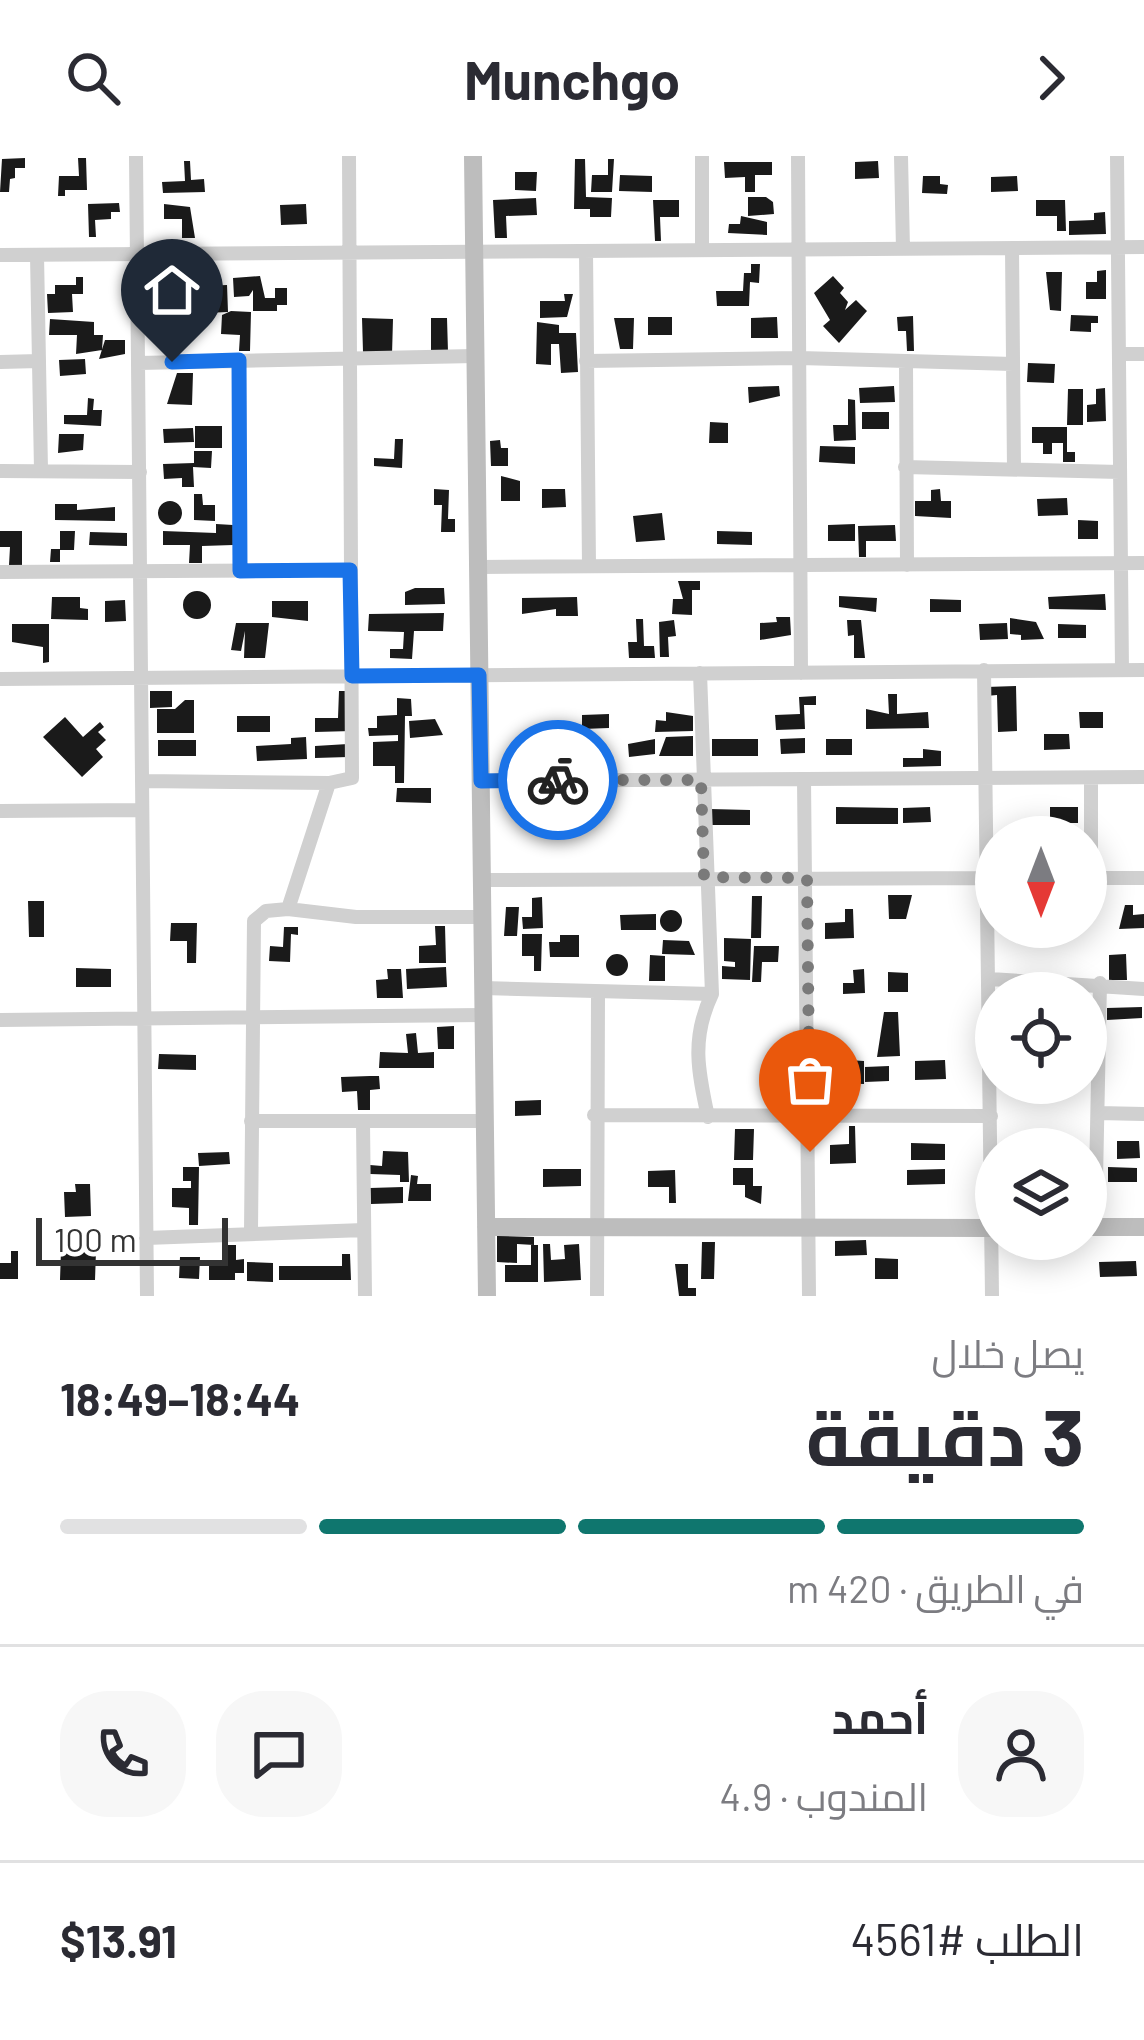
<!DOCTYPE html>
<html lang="ar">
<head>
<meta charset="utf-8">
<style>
	:root { --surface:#fff; --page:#f7f7f7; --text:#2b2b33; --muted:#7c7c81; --line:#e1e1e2; --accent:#0f766e }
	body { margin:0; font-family:Barlow,Cairo,sans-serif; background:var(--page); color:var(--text); direction:rtl; height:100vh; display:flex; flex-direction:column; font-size:45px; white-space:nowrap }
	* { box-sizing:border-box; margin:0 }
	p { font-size:39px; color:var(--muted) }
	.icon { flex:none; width:66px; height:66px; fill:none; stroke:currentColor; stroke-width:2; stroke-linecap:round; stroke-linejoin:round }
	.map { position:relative; height:1140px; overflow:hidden; direction:ltr }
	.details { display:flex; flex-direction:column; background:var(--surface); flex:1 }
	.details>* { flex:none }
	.needle { width:78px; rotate:180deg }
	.fabs { position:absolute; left:975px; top:660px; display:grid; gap:24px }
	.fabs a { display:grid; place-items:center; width:132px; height:132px; border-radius:50%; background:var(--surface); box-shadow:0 6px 30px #0003; font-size:60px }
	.scale { position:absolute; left:36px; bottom:30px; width:192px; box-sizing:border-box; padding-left:12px; border:6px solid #333; border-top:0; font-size:33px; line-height:42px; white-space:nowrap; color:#333; -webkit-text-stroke:9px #fff; paint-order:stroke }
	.pin { position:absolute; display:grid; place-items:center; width:102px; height:102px; color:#fff; margin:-123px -51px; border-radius:50% 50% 50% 0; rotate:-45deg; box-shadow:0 0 12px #0007 }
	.pin .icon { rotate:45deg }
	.courier { position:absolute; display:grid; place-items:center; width:120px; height:120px; margin:-60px; border:9px solid #1a73e8; border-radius:50%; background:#fff; color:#222; box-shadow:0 3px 15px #0007 }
	.overview em { font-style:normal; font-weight:700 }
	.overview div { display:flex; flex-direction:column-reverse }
	.overview { display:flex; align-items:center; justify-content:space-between; height:204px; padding:0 60px }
	h1 { font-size:78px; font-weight:700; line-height:90px }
	.bar { display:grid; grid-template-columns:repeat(4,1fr); gap:18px 12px; align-content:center; height:144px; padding:0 60px }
	.bar i { height:15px; border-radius:9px; background:var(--line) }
	.bar .on { background:var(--accent) }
	.bar p { grid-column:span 4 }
	.line { display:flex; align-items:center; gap:30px; padding:0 60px; border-top:3px solid var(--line) }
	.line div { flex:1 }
	.round { display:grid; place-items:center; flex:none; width:126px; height:126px; border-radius:48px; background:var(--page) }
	header { display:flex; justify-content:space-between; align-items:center; height:156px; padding:0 60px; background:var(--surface); font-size:54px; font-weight:700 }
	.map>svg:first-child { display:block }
</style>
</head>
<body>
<header><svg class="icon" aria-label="forward" viewBox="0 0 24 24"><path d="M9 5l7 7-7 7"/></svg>Munchgo<svg class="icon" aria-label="search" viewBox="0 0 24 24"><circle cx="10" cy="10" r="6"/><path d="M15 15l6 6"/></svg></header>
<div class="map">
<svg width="1144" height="1140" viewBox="0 0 1144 1140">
	<rect width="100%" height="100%" fill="#fff"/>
	<path fill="#1a1a1a" d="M25,2v10h-10v10l-5,1 -1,13h-9l2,-33z
		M78,2h8l1,32h-22v6h-7l1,-20h20z
		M575,3h10l1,38 26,1 -1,19h-21v-8h-16z
		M608,3h6l-2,33h-21l1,-17h16z
		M184,5h6l1,19 13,-1 1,13 -42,1 -1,-11 23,-1z
		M878,5l1,17 -24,1v-17z
		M724,6h48v13h-17v17h-10v-15l-20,1z
		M515,16h22l-1,19 -21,-1z
		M620,19l32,1v16l-33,-1z
		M923,20h17v8l8,1 -1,9 -25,-1z
		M1017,20l1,15 -27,1v-15z
		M748,41h18l7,5 1,12 -26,2z
		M536,42l1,17 -31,1 1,22h-12l-2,-38z
		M653,44h26v17h-19l1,24h-6z
		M1036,44h29l1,31h-9v-15h-21z
		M119,47l1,9h-9v7l-16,1 1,17h-7l-1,-33z
		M164,48l26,3 5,31h-13v-19h-18z
		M306,48l1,20 -26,1 -1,-20z
		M1105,56l1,22 -37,1v-14l25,-1v-7z
		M741,60l26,6v13l-39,-2 1,-9h11z
		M751,108h9l-1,19 -9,-1 -1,24h-32l-1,-15h27l1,-18h7z
		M1106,114v29h-20v-17h11v-11z
		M1046,116h16l-1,39 -11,-1z
		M260,120l5,22h10v-10h12v17h-10v6h-24v-21l-4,6 -15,1 -1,-19z
		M833,120l11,12 -4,5 8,9 -3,8 11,-10 11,11 -28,32 -16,-17 7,-6 -16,-27z
		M76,121h7v17h-11l1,18 -25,1 -1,-19h8v-9h21z
		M227,129l1,27 -24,1 -1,-27z
		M564,138h9l-6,23 -27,1v-17h25z
		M231,155l20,1 -1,39h-11l1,-16 -19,-1 1,-19z
		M1071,159l27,1v7h-7v9l-21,-1z
		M913,160l1,35h-7l-1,-20h-8l-1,-14z
		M648,161h24v18h-24z
		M777,161l1,21h-27v-20z
		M362,162l31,1 -1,36 -29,-3z
		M431,162h16l1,34 -17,1z
		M614,162h20l-1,31h-13z
		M50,163l44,3v13h9l-1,15 -26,4 1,-19h-28z
		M537,166l22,3v8h17l2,39 -17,1 -2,-29h-8v21l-15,-1z
		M105,184h20v14l-26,5z
		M85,203l1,15 -26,2 -1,-16z
		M1028,207l27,1 -1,19 -27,-1z
		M177,217h16l-1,32 -25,-1z
		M779,230l1,10 -31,7 -1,-16z
		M894,230l1,16 -35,1 -1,-15z
		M1105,232l1,33 -19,1v-17l9,-1v-15z
		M1068,233h15v36h-16z
		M88,242l6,1 -1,11h9l-1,16 -37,-2v-9h23z
		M848,243l7,1 1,40 -22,1 -1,-16h15z
		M862,256h27v17h-27z
		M710,266l18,1v20h-19z
		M195,270h27v22h-27z
		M1032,271h35v25h8v10h-12v-19h-11v11h-9v-11h-11z
		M193,272l1,14 -30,1 -1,-14z
		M59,278h25l-1,16 -25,3z
		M395,283h8l-1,29 -28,-2v-8l20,1z
		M500,284l1,8h7v18h-17l-1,-25z
		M820,290l35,1v17l-36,-2z
		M194,295h18l-1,17 -18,-1 1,20h-12v-9l-18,1 -1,-15 31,-1z
		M501,320l19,5v20h-19z
		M434,333l15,1 -1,29h7v13h-14l1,-27h-8z
		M542,333h23l1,18 -24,1z
		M940,333l1,12h10v17l-36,-2v-15h16v-11z
		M194,338h8l1,11h12v16l-21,-1z
		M1067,342l1,17 -30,1 -1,-17z
		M158 357a12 12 0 1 1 24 0a12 12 0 1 1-24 0Z
		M55,348h22v6l38,-3v14l-60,-1z
		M662,357l3,27 -29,2 -3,-26z
		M1078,364l20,1v18h-20z
		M216,368l17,1v20l-31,1v17h-13l1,-18h-27v-14l53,2z
		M855,368v17h-27v-16z
		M895,369l1,16h-30v16h-7l-1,-31z
		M0,375h22v34h-13l1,-18h-10z
		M60,375h15l-1,19h-14v12h-10l1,-13h9z
		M717,375l35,1v13l-35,-1z
		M90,376l37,1v13l-38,-1z
		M678,425h22v9h-8v25l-20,-1 1,-15h10z
		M415,432h29l1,16 -40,1v-13z
		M183 449a14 14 0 1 1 28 0a14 14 0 1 1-28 0Z
		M1105,438l1,16 -57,-1 -1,-12z
		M839,440l38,2 -1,14 -37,-5z
		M52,441h28v11l8,1v11l-37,-1z
		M577,441l1,19h-22v-7l-34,5v-16z
		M930,443l31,1v12h-31z
		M125,444l1,21 -21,1v-21z
		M272,445h36v20l-36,-4z
		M444,457l-1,18h-29l-2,28 -22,-1v-9h13l1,-17 -36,-1 1,-17z
		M776,461h14l1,18 -31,5v-17l17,-1z
		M1010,462l26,4 8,17 -23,1v-5l-11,-1z
		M636,463h7l1,27h10l1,12h-26l-1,-16h9z
		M674,464l2,16 -8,1 1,20h-9l-1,-35z
		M847,464h14l4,38h-11v-23l-6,1z
		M236,467h33l-4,35h-21l1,-27 -4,20 -10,-1z
		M1007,467l1,16 -28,1 -1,-16z
		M12,468h37v38l-6,1v-16l-31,-5z
		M1058,468l28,1v13h-28z
		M1016,530l1,45 -19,1 -1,-37 -11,1v-9z
		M150,535h22v16l-22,1z
		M339,535h7l6,40 -37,1v-14h23z
		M888,538h9v20l31,-2 1,16 -63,1v-20l23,5z
		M816,540v9h-12l1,24 -29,1 -1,-15 25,-1 -1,-17z
		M397,542l14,1 1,17h-7l-1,67h-9v-17h-22v-24l25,-1v-6l-29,1 -1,-8h9v-12l20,-1z
		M185,544h9v33h-37v-24h18z
		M666,556l27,4v15l-38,1 1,-12 10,1z
		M1079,556h24v16h-23z
		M609,558v14l-27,1v-14z
		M237,560h33v16h-33z
		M65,561l18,20 17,-15 4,5 -6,5 8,8 -10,9 7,8 -21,20 -39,-40z
		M435,563l8,16 -33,3 -1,-17z
		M1044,578h25l1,15 -26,1z
		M693,580v20h-34l7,-19z
		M306,581l1,22 -50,2 -1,-15 35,-2v-6z
		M551,582h27l1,14h-27z
		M805,582v15l-24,1 -1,-15z
		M655,583v15l-26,3 -1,-13z
		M712,583h46v17h-46z
		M826,583h26v16h-26z
		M158,584h38v16h-38z
		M348,588v13l-33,1v-12z
		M923,593l18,2v15l-38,1v-9h20z
		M397,632h34v15l-35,-1z
		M836,651l62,1v16h-62z
		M930,651l1,15 -28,1v-15z
		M1050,651h28v16h-28z
		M710,653l40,1v15h-40z
		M888,739h24l-6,24h-17z
		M752,740h10l-1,42h-10z
		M542,741l1,31 -20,1 -1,-12h10v-19z
		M28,745h16v36h-15z
		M1125,749h8v10l11,-1v14l-25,1z
		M506,751h13l-2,29h-13z
		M845,753h8l1,29 -29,1v-16l20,-1z
		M660 765a11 11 0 1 1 22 0a11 11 0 1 1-22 0Z
		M656,758v16h-35l-1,-15z
		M171,767h26l-1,40h-9v-22h-17z
		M435,770h10l1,37h-27v-17l17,-1z
		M284,771h14v8l-7,-1 -1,28 -21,-1 1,-15 13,1z
		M522,778h20l-1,37h-7v-15h-12z
		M560,779h19v22h-29l-1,-15h11z
		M724,782l27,1 -1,41 -28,-1v-13l13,1v-5l-11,-1z
		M663,784l26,1 6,14 -33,-1z
		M754,790h25l-1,16h-16l-1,20h-9z
		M1126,798l1,26h-18v-25z
		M606 809a11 11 0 1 1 22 0a11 11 0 1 1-22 0Z
		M650,799l15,1v25h-16z
		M446,811l1,20 -40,2 -1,-20z
		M76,812l35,1v18h-35z
		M387,813h14l2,29h-26l-1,-18 12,-1z
		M864,813l1,24 -22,1v-11h11l-1,-13z
		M888,816l20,1v19h-20z
		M1142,851v11l-35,2v-12z
		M884,856h14l2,44 -23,1z
		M454,870v23h-16l-1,-22z
		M416,877l2,20 16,-1v16h-55l1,-16 28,1 -2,-19z
		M159,898l37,1v15l-38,-1z
		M848,904l16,1v23l-32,-1 1,-16h14z
		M945,904l1,19 -31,1v-19z
		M889,910v15l-24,1v-15z
		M370,920h9l1,13 -10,1v20h-12l-1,-19 -15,1 -1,-15z
		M541,944v15l-26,1v-15z
		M849,970h6l1,37 -26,1v-19l19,-1z
		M735,973h19l-1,31h-19z
		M1117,985h22l1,17 -23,1z
		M911,987l34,1v16h-34z
		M383,995l25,1 1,30h-9v-7l-30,-1v-9l12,1z
		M229,996l1,12 -31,2 -1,-13z
		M183,1011h16l-1,58h-9v-17l-17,-1v-19h19v-7h-8z
		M1108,1011l29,1v14h-29z
		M733,1012h20v18h9l-1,18 -16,-7v-12h-12z
		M543,1013h38v17l-38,1z
		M945,1013v15l-38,1v-15z
		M675,1014l1,33h-7v-16h-21v-16z
		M411,1019l7,1 -1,8h14v17h-23z
		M75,1028h15l1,32 -26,1 -1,-25h12z
		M403,1031v16l-32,1 -1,-16z
		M497,1080l37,1v8l-17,-1v19l-20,-1z
		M866,1084l1,15 -32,1v-15z
		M702,1086h13l-1,37h-13z
		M543,1088h7l1,16 14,-1 -1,-14 15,-1 2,36 -37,2z
		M222,1089h14v15l8,-1v14h-9v7h-26v-14h13z
		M531,1089h7v37h-33v-17h26z
		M61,1094l35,1 -1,29h-35z
		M11,1095h7v28h-18v-16h11z
		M342,1098h8l1,26h-72v-14h63z
		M180,1101h20l-1,22 -20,-1z
		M875,1102l23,1v20h-23z
		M1136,1105l1,15 -37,1 -1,-15z
		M247,1106l26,1v19l-26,-1z
		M675,1108h13v24h8v8h-17z"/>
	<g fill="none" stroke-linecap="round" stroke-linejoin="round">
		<path stroke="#d0d0d0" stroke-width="14" d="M136,0l11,1140
			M798,0l3,517
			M901,0l2,93
			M1117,0l5,514
			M1012,92l2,221
			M702,94v-94
			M586,95l3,315
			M0,99l1144,-8
			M37,99l4,215
			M1119,198h25
			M239,204l1,211
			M586,205l214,-3 213,6
			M906,205l1,204
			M0,206l39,-1
			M139,207l336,-7
			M905,311l215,5
			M0,315l140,1
			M478,411l666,-4
			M0,416l350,-2
			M984,514l8,626
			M700,517l12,321c-21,44 -14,77 -4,123
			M0,523l1144,-9
			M804,623l5,517
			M142,625l187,2 23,-5 -3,-622
			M481,625l663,-4
			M0,655l142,-1
			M1086,722h58
			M1091,722v-100
			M482,724l511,-2
			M288,753l41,-126
			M990,823l154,10
			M483,832l229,6
			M0,864l483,-5
			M1098,957l46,1
			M594,959l397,1
			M251,965h234
			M363,967l2,173
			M1095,1071l5,-244
			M251,1075l3,-310 12,-10 22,-2 68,8h126
			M146,1082l218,-8
			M597,1140l1,-302"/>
		<path stroke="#bdbdbd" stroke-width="18" d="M473,0l14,1140
			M486,1071l510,1
			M1086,1071h58"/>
	</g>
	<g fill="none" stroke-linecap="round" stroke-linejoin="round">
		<path stroke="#7a7a7a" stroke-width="12" stroke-dasharray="0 21.6" d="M558,624h143l3,97 103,1 3,274"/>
		<path stroke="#1a73e8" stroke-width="15" d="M172,206l67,-2 1,211 110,-1 2,106 127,-1 2,106 77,-1"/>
	</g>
</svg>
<div class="fabs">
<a><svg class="needle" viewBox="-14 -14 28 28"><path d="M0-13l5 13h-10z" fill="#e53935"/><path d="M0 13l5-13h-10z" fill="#7c7c81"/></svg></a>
<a><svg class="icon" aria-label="locate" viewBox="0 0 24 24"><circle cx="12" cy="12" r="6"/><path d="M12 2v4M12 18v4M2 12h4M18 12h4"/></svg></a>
<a><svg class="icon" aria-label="layers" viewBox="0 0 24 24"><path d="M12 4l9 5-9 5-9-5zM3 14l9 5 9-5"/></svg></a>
</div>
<div class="scale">100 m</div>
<div class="pin" style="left:810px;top:996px;background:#ea580c"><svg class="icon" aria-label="bag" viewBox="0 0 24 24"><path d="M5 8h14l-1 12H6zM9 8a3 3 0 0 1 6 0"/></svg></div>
<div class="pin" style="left:172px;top:206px;background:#1f2937"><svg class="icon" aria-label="home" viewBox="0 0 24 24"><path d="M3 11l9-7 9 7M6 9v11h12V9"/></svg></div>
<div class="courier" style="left:558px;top:624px"><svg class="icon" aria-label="bike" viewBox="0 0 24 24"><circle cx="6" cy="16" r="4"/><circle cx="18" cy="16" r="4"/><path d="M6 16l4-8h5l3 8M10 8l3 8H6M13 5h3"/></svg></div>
</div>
<section class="details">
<div class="overview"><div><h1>3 دقيقة</h1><p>يصل خلال</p></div><em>18:44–18:49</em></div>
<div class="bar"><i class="on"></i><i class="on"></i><i class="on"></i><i></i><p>في الطريق · 420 m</p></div>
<div class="line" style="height:216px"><a class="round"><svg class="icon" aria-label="person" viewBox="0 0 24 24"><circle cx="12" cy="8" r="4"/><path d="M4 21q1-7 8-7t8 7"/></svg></a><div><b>أحمد</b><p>المندوب · 4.9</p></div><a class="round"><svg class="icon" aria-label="chat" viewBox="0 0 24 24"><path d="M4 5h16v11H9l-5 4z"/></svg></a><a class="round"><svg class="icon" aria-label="phone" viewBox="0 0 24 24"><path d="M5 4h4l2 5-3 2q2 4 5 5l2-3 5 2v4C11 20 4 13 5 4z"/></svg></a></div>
<div class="line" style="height:156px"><div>الطلب #4561</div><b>$13.91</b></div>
</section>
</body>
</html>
